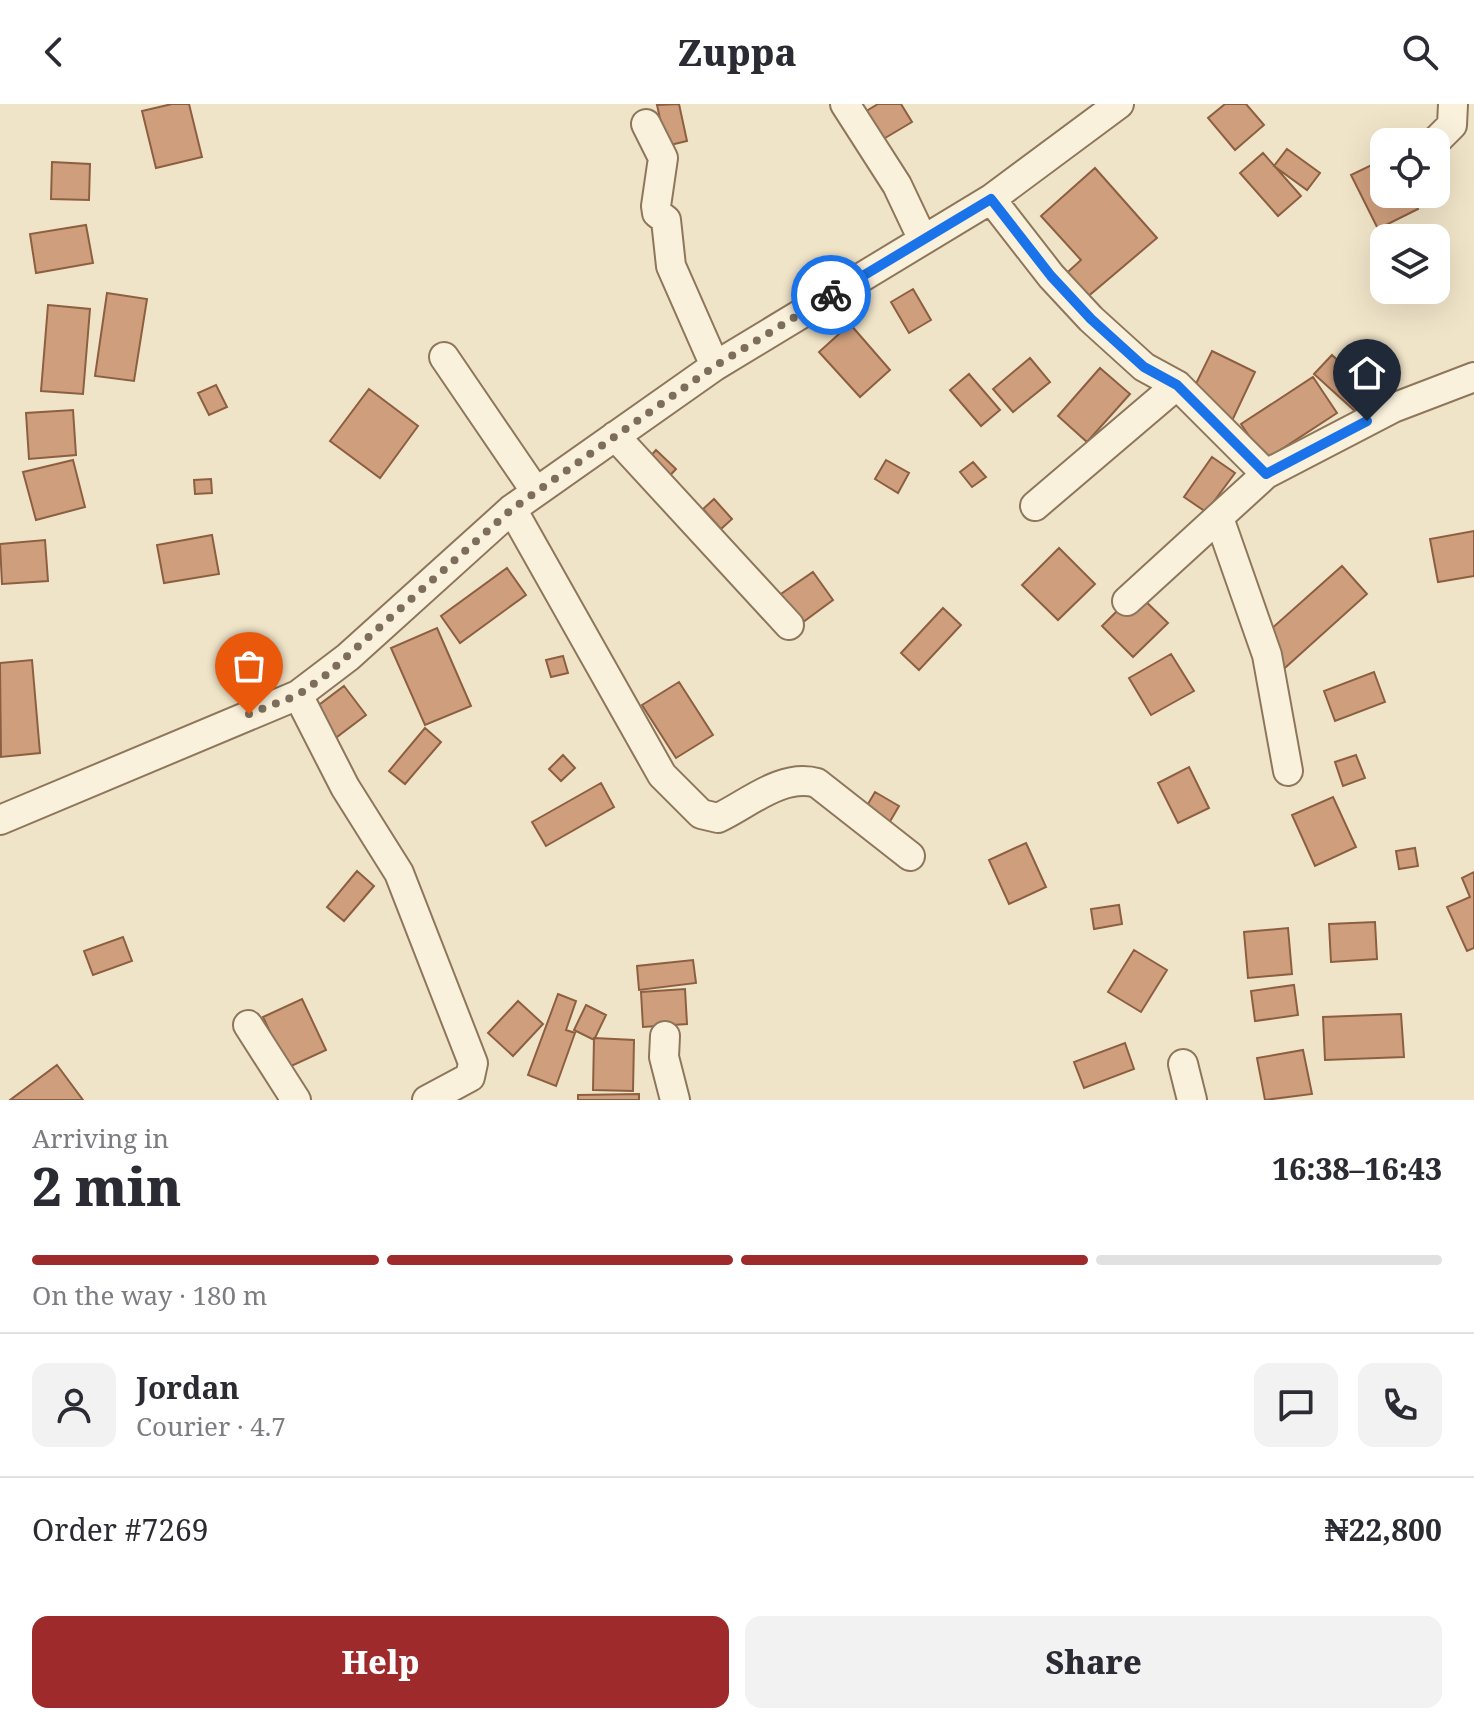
<!DOCTYPE html>
<html lang="en">
<head>
<meta charset="utf-8">
<style>
	:root { --surface:#fff; --page:#f2f2f3; --text:#2b2b33; --muted:#7c7c81; --line:#e1e1e2; --accent:#9e2a2b }
	body { margin:0; font-family:"Noto Serif",serif; background:var(--page); color:var(--text); height:100vh; display:flex; flex-direction:column; font-size:30px; white-space:nowrap }
	* { box-sizing:border-box; margin:0 }
	p { font-size:26px; color:var(--muted) }
	.icon { flex:none; width:44px; height:44px; fill:none; stroke:currentColor; stroke-width:2; stroke-linecap:round; stroke-linejoin:round }
	.map { position:relative; height:996px; overflow:hidden }
	.panel { display:flex; flex-direction:column; background:var(--surface); flex:1 }
	.panel>* { flex:none }
	.tools { position:absolute; left:1370px; top:24px; display:grid; gap:16px }
	.tools a { display:grid; place-items:center; width:80px; height:80px; border-radius:16px; background:var(--surface); box-shadow:0 8px 32px #0002; font-size:40px }
	.pin { position:absolute; display:grid; place-items:center; width:68px; height:68px; color:#fff; margin:-82px -34px; border-radius:50% 50% 50% 0; rotate:-45deg; box-shadow:0 0 8px #0007 }
	.pin .icon { rotate:45deg }
	.courier { position:absolute; display:grid; place-items:center; width:80px; height:80px; margin:-40px; border:6px solid #1a73e8; border-radius:50%; background:#fff; color:#222; box-shadow:0 2px 10px #0007 }
	.overview em { font-style:normal; font-weight:800 }
	.overview div { display:flex; flex-direction:column-reverse }
	.overview { display:flex; align-items:center; justify-content:space-between; height:136px; padding:0 32px }
	h1 { font-size:52px; font-weight:800; line-height:60px }
	.bar { display:grid; grid-template-columns:repeat(4,1fr); gap:12px 8px; align-content:center; height:96px; padding:0 32px }
	.bar i { height:10px; border-radius:6px; background:var(--line) }
	.bar .active { background:var(--accent) }
	.bar p { grid-column:span 4 }
	.line { display:flex; align-items:center; gap:20px; padding:0 32px; border-top:2px solid var(--line) }
	.line div { flex:1 }
	.round { display:grid; place-items:center; flex:none; width:84px; height:84px; border-radius:16px; background:var(--page) }
	.cta { display:flex; gap:16px; margin-top:auto; padding:16px 32px }
	.cta a { flex:1; height:92px; border-radius:16px; background:var(--accent); color:#fff; font-size:32px; font-weight:800; line-height:92px; text-align:center }
	.cta a+a { background:var(--page); color:var(--text) }
	header { display:flex; justify-content:space-between; align-items:center; height:104px; padding:0 32px; background:var(--surface); font-size:36px; font-weight:800 }
	.map>svg:first-child { display:block }
</style>
</head>
<body>
<header><svg class="icon" aria-label="back" viewBox="0 0 24 24"><path d="M15 5l-7 7 7 7"/></svg>Zuppa<svg class="icon" aria-label="search" viewBox="0 0 24 24"><circle cx="10" cy="10" r="6"/><path d="M15 15l6 6"/></svg></header>
<div class="map">
<svg width="1474" height="996" viewBox="0 0 1474 996">
	<rect width="100%" height="100%" fill="#f0e4c8"/>
	<path fill="#cf9f7d" stroke="#8d5f41" stroke-width="2" d="M172,0h17l13,53 -46,11 -14,-57z
		M679,0l8,37 -21,5 -9,-41z
		M878,0h23l11,18 -42,25 -17,-28z
		M878,0h23l11,18 -42,25 -17,-28z
		M1225,0h21l18,21 -29,25 -27,-32z
		M1287,45l33,24 -13,17 -33,-24z
		M1263,49l38,43 -23,20 -38,-43z
		M1384,55v35h26l8,15 -40,20 -27,-54z
		M52,58l38,2 -1,36 -38,-1z
		M1095,64l62,70 -78,66 -21,-23 23,-21 -40,-44z
		M1095,64l62,70 -78,66 -21,-23 23,-21 -40,-44z
		M86,121l7,38 -57,10 -6,-39z
		M913,185l18,31 -22,13 -18,-31z
		M913,185l18,31 -22,13 -18,-31z
		M107,189l40,6 -13,82 -39,-5z
		M48,201l42,4 -7,85 -42,-3z
		M850,220l40,46 -30,27 -41,-45z
		M850,220l40,46 -30,27 -41,-45z
		M1212,247l43,21 -24,51 -44,-21z
		M1332,251l42,38 -18,19 -42,-38z
		M1030,254l20,24 -37,30 -20,-23z
		M1030,254l20,24 -37,30 -20,-23z
		M1100,264l30,26 -43,48 -29,-26z
		M1100,264l30,26 -43,48 -29,-26z
		M969,270l31,36 -19,16 -31,-36z
		M969,270l31,36 -19,16 -31,-36z
		M1313,273l24,36 -72,47 -24,-36z
		M216,281l11,22 -18,8 -11,-22z
		M369,285l49,37 -38,52 -50,-37z
		M73,306l3,45 -47,4 -3,-46z
		M656,346l20,19 -22,24 -20,-18z
		M656,346l20,19 -22,24 -20,-18z
		M1212,353l23,16 -29,39 -22,-15z
		M73,356l12,47 -49,13 -13,-48z
		M886,356l23,13 -11,20 -23,-14z
		M886,356l23,13 -11,20 -23,-14z
		M973,358l13,15 -14,10 -12,-15z
		M973,358l13,15 -14,10 -12,-15z
		M211,375l1,14 -17,1 -1,-14z
		M714,395l18,20 -11,10 -18,-20z
		M714,395l18,20 -11,10 -18,-20z
		M1474,427v45l-36,6 -8,-43z
		M212,431l7,39 -55,9 -7,-38z
		M45,436l3,41 -46,3 -2,-40z
		M1059,444l36,36 -37,36 -36,-35z
		M1342,462l25,28 -90,81 -25,-29z
		M507,464l19,27 -66,48 -19,-27z
		M813,468l20,28 -34,25 -21,-29z
		M813,468l20,28 -34,25 -21,-29z
		M1136,488l32,31 -35,34 -31,-31z
		M943,504l18,17 -42,45 -18,-17z
		M943,504l18,17 -42,45 -18,-17z
		M437,524l34,78 -46,19 -34,-77z
		M1171,550l23,37 -43,24 -22,-37z
		M563,552l5,17 -17,4 -5,-17z
		M563,552l5,17 -17,4 -5,-17z
		M32,556l8,93 -39,4 -1,-94z
		M1374,568l11,30 -50,19 -11,-30z
		M679,578l34,53 -37,23 -34,-53z
		M679,578l34,53 -37,23 -34,-53z
		M344,582l22,29 -45,34 -22,-29z
		M425,624l16,14 -36,42 -16,-13z
		M563,651l12,13 -14,13 -12,-12z
		M563,651l12,13 -14,13 -12,-12z
		M1356,651l9,23 -22,8 -8,-24z
		M1356,651l9,23 -22,8 -8,-24z
		M1189,663l20,41 -31,15 -20,-40z
		M601,679l13,24 -68,39 -14,-24z
		M601,679l13,24 -68,39 -14,-24z
		M875,688l24,14 -14,24 -24,-14z
		M875,688l24,14 -14,24 -24,-14z
		M1333,693l23,50 -41,19 -23,-51z
		M1333,693l23,50 -41,19 -23,-51z
		M1026,739l20,44 -37,17 -20,-44z
		M1415,744l3,18 -19,3 -3,-18z
		M357,767l17,15 -30,35 -17,-14z
		M1474,768v76l-7,3 -20,-44 23,-10 -8,-19z
		M1474,768v76l-7,3 -20,-44 23,-10 -8,-19z
		M1119,801l3,19 -28,5 -3,-20z
		M1119,801l3,19 -28,5 -3,-20z
		M1375,818l2,37 -46,3 -2,-38z
		M1288,824l4,46 -44,4 -4,-46z
		M123,833l9,24 -39,14 -9,-24z
		M1134,846l33,20 -26,42 -33,-20z
		M693,856l3,23 -57,7 -2,-24z
		M693,856l3,23 -57,7 -2,-24z
		M1294,881l4,30 -43,6 -4,-30z
		M685,885l2,35 -44,3 -2,-35z
		M685,885l2,35 -44,3 -2,-35z
		M558,890l18,7 -10,29 9,3 -19,53 -28,-11z
		M558,890l18,7 -10,29 9,3 -19,53 -28,-11z
		M302,895l24,51 -39,18 -24,-51z
		M518,897l25,23 -30,32 -25,-23z
		M518,897l25,23 -30,32 -25,-23z
		M586,901l20,10 -12,25 -20,-10z
		M586,901l20,10 -12,25 -20,-10z
		M1401,910l3,43 -79,3 -2,-43z
		M594,934l40,2 -1,51 -40,-1z
		M594,934l40,2 -1,51 -40,-1z
		M1125,939l9,26 -50,19 -10,-26z
		M1125,939l9,26 -50,19 -10,-26z
		M1303,946l9,44 -47,6 -8,-42z
		M57,961l26,35h-73z
		M639,990v6h-61v-5z
		M639,990v6h-61v-5z"/>
	<g fill="none" stroke-linecap="round" stroke-linejoin="round">
		<defs>
			<path id="minor" d="M845,0l52,81 26,55
				M646,20l17,34 -7,48 1,7 9,7 5,46 44,100
				M1435,38l17,-17 1,-21
				M991,95l60,77 40,43 53,48 33,18 89,89
				M444,253l92,135
				M615,332l174,189
				M1035,402l142,-121
				M512,405l150,266 39,39 17,4c30,-14 64,-45 99,-35l93,73
				M1219,414l48,137 21,116
				M1127,497l139,-127 127,-66 81,-31
				M298,591l47,92 54,86 74,190 -3,14 -43,23
				M0,716l298,-125 50,-38 164,-148 203,-143 276,-167 128,-95
				M248,921l48,75
				M665,932l-1,21 11,43
				M1183,960l9,36"/>
		</defs>
		<use href="#minor" stroke="#8d765c" stroke-width="32"/>
		<use href="#minor" stroke="#faf1dc" stroke-width="28"/>
	</g>
	<g fill="none" stroke-linecap="round" stroke-linejoin="round">
		<path stroke="#7c6e5b" stroke-width="8" stroke-dasharray="0 14.4" d="M249,610l49,-19 28,-20 186,-166 203,-143 116,-71"/>
		<path stroke="#1a73e8" stroke-width="10" d="M831,191l160,-96 60,77 40,43 53,48 33,18 89,89 101,-53"/>
	</g>
</svg>
<div class="tools">
<a><svg class="icon" aria-label="locate" viewBox="0 0 24 24"><circle cx="12" cy="12" r="6"/><path d="M12 2v4M12 18v4M2 12h4M18 12h4"/></svg></a>
<a><svg class="icon" aria-label="layers" viewBox="0 0 24 24"><path d="M12 4l9 5-9 5-9-5zM3 14l9 5 9-5"/></svg></a>
</div>
<div class="pin" style="left:249px;top:610px;background:#ea580c"><svg class="icon" aria-label="bag" viewBox="0 0 24 24"><path d="M5 8h14l-1 12H6zM9 8a3 3 0 0 1 6 0"/></svg></div>
<div class="pin" style="left:1367px;top:317px;background:#1f2937"><svg class="icon" aria-label="home" viewBox="0 0 24 24"><path d="M3 11l9-7 9 7M6 9v11h12V9"/></svg></div>
<div class="courier" style="left:831px;top:191px"><svg class="icon" aria-label="bike" viewBox="0 0 24 24"><circle cx="6" cy="16" r="4"/><circle cx="18" cy="16" r="4"/><path d="M6 16l4-8h5l3 8M10 8l3 8H6M13 5h3"/></svg></div>
</div>
<section class="panel">
<div class="overview"><div><h1>2 min</h1><p>Arriving in</p></div><em>16:38–16:43</em></div>
<div class="bar"><i class="active"></i><i class="active"></i><i class="active"></i><i></i><p>On the way · 180 m</p></div>
<div class="line" style="height:144px"><a class="round"><svg class="icon" aria-label="person" viewBox="0 0 24 24"><circle cx="12" cy="8" r="4"/><path d="M4 21q1-7 8-7t8 7"/></svg></a><div><b>Jordan</b><p>Courier · 4.7</p></div><a class="round"><svg class="icon" aria-label="chat" viewBox="0 0 24 24"><path d="M4 5h16v11H9l-5 4z"/></svg></a><a class="round"><svg class="icon" aria-label="phone" viewBox="0 0 24 24"><path d="M5 4h4l2 5-3 2q2 4 5 5l2-3 5 2v4C11 20 4 13 5 4z"/></svg></a></div>
<div class="line" style="height:104px"><div>Order #7269</div><b>₦22,800</b></div>
<div class="cta"><a>Help</a><a>Share</a></div>
</section>
</body>
</html>
